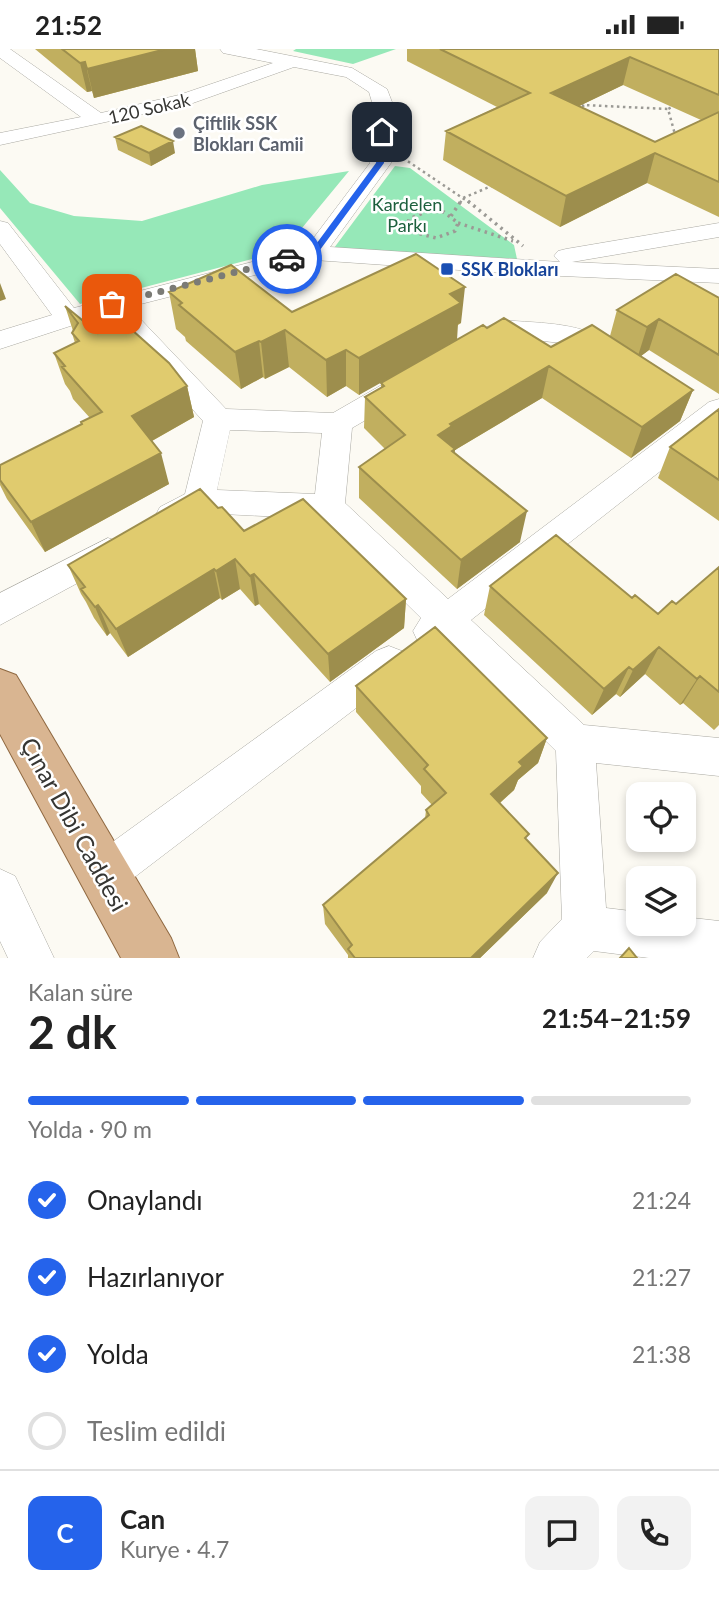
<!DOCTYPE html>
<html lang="tr">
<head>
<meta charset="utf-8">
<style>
	:root { --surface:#fff; --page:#f2f2f2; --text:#222; --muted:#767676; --line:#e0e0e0; --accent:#2563eb }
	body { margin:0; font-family:Lato,sans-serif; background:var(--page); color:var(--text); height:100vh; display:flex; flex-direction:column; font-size:26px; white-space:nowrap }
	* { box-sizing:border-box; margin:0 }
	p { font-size:23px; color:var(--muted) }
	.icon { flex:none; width:38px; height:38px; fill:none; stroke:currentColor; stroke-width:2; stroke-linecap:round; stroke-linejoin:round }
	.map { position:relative; height:909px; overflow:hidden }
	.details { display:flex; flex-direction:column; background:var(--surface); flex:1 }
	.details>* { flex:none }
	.fabs { position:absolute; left:626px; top:733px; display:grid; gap:14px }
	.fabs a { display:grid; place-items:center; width:70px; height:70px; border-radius:14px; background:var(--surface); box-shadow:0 4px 10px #0003; font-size:35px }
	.pin { position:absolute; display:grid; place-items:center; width:60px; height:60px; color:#fff; margin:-30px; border-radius:14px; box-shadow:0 4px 10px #0006 }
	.courier { position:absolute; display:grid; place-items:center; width:70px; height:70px; margin:-35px; border:5px solid #2563eb; border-radius:50%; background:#fff; color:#222; box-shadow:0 2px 9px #0007 }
	.headline em { font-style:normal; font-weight:700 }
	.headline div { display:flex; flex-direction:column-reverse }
	.headline { display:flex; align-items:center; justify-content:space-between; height:119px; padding:0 28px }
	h1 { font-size:46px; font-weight:700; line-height:52px }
	.bar { display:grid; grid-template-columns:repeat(4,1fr); gap:10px 7px; align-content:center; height:84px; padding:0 28px }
	.bar i { height:9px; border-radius:5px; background:var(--line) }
	.bar .active { background:var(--accent) }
	.bar p { grid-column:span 4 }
	.line { display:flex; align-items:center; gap:18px; padding:0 28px; border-top:2px solid var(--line) }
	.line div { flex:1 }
	.round { display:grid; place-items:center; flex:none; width:74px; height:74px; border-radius:14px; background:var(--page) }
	ol { padding:0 28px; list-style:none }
	li { display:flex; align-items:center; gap:21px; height:77px }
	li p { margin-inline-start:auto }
	li .icon { padding:7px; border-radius:50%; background:var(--accent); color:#fff; stroke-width:4 }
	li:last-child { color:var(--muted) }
	li i { width:38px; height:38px; border:4px solid var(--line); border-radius:50% }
	.status { display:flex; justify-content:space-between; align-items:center; height:49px; padding:0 35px; background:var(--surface); direction:ltr }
	.status svg { height:19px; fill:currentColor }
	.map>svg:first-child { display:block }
</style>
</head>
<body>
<div class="status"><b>21:52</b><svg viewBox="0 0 49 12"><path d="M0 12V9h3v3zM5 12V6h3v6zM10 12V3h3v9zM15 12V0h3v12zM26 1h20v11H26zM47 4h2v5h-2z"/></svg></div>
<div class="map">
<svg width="719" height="909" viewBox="0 0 719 909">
	<rect width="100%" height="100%" fill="#fcfaf3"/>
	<path fill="#96e8b8" d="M296,0h100l-43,15 -60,-13z
		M395,117l15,2 104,77 3,14 -183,-11z
		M0,121l30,33 44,13 68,5 120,-36 87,-14 -66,80 -203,53 -80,-96z"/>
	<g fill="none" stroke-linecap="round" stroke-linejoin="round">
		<defs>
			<path id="minor" d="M0,0h10l91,64 78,-18 94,-32 -50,-10 -3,-4h36l96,19 35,21 5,13 -1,61 -61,84 230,15 -6,-6 4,-5 8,-2 153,-26v14l-147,25 147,7v14l-202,-9 -203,-14 -185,47 97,102 107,4 59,-34 10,-2 10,2 4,7 -4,7 -60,35 -7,75 103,96 261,-197 10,-3v26l-248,195 113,105 135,13v38l-123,-13 10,145 33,4v12h45v-7l35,4v37h-70l-55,-7 -7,7h-54l7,-16 22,-23 -6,-168 -111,-110 -14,5 -13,-4 -5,-11 8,-13 -100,-99 -118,-6 -32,15 -11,-3 -5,-9 5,-9 25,-13 18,-73 -96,-107 -107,35v-18l52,-16 -52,-71v-23l8,2 66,85 232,-60 64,-85 2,-61 -3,-10 -23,-15 -52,-10 -101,36 -193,42v-12l81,-16 -81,-59zM230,381l92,3 -7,61 -98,-4z
				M502,271c38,4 95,0 118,36l-3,6 -10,3 -10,-3 -27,-18 -63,-7 -21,9 -9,-2 -4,-6 4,-6z
				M108,489l12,4 4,9 -4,9 -120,65v-32z
				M389,597l13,5 5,11 -5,11 -283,216 -15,6 -15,-6 -6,-15 6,-15 287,-208z
				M0,820l15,7 39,82h-46l-8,-17z"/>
			<path id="major" d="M0,620l16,6 155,263 8,20h-58l-121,-224z"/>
		</defs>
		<use href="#minor" stroke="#aaa9a2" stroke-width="1"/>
		<use href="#major" stroke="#8f6840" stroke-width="2"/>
		<path stroke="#9b9a95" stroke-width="2.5" stroke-dasharray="2.5 3.5" stroke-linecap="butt" d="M676,56l-8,4 8,29
			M584,64l-1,-8 85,4
			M403,109l67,45
			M460,154l3,-5 31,-13"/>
		<path stroke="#9b9a95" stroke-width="3.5" stroke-dasharray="2.5 4.5" stroke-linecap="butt" d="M468,152l55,45
			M428,162l16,1 14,11 -3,8 -19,7 -23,-6 -5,-9 1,-4z
			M451,167l10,-15
			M458,174l55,18"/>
		<use href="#minor" fill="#fff" fill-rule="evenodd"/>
		<use href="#major" fill="#d9b591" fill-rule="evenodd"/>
	</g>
	<path fill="#c1af5f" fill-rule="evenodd" d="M35,0h160l3,22 -104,27 -2,-7 -5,1z
		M407,0h312v168l-72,-34 -87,44 -117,-67 3,-29 51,-24 -90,-46zM623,36l78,35 -46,22 -76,-36z
		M115,88l60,16 -24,13 -33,-16z
		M169,243l123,20 169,11 -102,72 -13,-9 -19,11 -38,-30 -24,12 -2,-2 -22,12 -55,-48 -1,-4 -9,-8z
		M719,249v96l-70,-44 -8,6 52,34 -13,31 -49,37 -89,-60 -87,52 -1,2 66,90 -63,47 -98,-91v-31l26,-18 -21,-21 1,-31 16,-9v-5l106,-55 64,19 59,-11 7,-26z
		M65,257l33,27 89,53 7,31 -42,24 17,43 -124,68 -38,-53 -7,-14v-20l81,-40v-3l9,-4 -17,-19 -3,-8 -5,-7 -11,-31 21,-10 -3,-10 1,-2z
		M719,360v112l-61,-43 12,-31z
		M218,459l26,23 162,68 -2,29 -74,54 -71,-78 -4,2 -15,-17 -18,11 -2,-2 -92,59 -18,-24 -3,3 -13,-18 -8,-16 -5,-8 -13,-29z
		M719,518v158l-5,5 -31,-27 -3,2 -35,-31 -25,23 -4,-3 -24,21 -108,-100 6,-29 142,12 26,16 18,-10z
		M356,637l191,52 -9,25 -20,17 -4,10 -14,13 27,37 20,53 -67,65h-132v-3l-23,-31 -2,-19 102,-86 1,-9 6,-5 -11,-12v-7l-65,-74z"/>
	<path fill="#9d8e4d" d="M166,0h29l3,22 -104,27 -7,-29z
		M630,8l-7,28 -77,37 5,-29z
		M85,13l7,29 -5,1 -7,-29z
		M173,92l2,12 -24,13 -2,-13z
		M655,104l-8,30 -87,44 6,-31z
		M0,234l6,16 -6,2z
		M465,238l-4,36 -3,1 -1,16 -98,55v-37l91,-64z
		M659,270l-10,31 -12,9 10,-32z
		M285,281l4,37 -24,12 -4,-37z
		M259,292l4,36 -22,12 -6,-37z
		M346,301v36l-19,11 -1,-37z
		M549,317l-7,32 -87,52 -4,30 -13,-45 12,-11z
		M187,337l7,31 -53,30 -9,-31z
		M693,341l-13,31 -49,37 11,-31z
		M161,404l8,31 -124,68 -14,-30z
		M527,462l-7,31 -63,47 4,-29z
		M235,510l5,30 -18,11 -6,-29z
		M214,520l6,29 -92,59 -12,-28z
		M254,525l5,30 -4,2 -5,-30z
		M406,550l-2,29 -74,54 -2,-28z
		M98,556l12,28 -3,3 -12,-29z
		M659,598l-14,27 -25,23 13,-27z
		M629,618l-13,27 -24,21 12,-26z
		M700,627l-17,27 -3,2 17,-26z
		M547,689l-9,25 -20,17 -4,10 -30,27 7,-23 28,-32z
		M558,824l-11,20 -67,65h-9z"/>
	<path fill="#e0cb6e" stroke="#9d8e4d" stroke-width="2" d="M62,0h104l-79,20 -2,-7 -5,1z
		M440,0h279v46l-89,-38 -79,36 104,49 64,-30v70l-64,-29 -89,43 -120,-65 84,-38z
		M141,77l32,15 -24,12 -34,-16z
		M416,205l49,33 -15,7 11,9 -102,55 -13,-8 -20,10 -41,-30 -24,12 -2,-1 -24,11 -56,-47 3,-2 -13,-11 62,-27 61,47z
		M676,225l43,24v57l-60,-36 -12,8 -30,-17z
		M65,257l33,27 25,-11 46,41 18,23 -55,30 29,37 -130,69 -31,-42v-15l82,-41 -1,-2 21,-10 -40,-45 3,-1 -11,-13 25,-12 -7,-8 6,-10z
		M504,269l47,29 41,-22 101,65 -51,37 -93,-61 -99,58 2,2 -14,9 17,14 -3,2 75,60 -66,49 -102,-93 46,-32 -40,-38 19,-11 -3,-3 102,-58 4,3z
		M719,360v71l-49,-33z
		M200,440l18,19 4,-1 22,24 59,-32 103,100 -78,55 -74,-80 -4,2 -15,-17 -19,12 -2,-2 -98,60 -18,-24 -3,2 -14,-18 4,-2 -17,-22z
		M556,486l76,63 3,-3 23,19 14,-13 4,3 43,-37v125l-19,-16 -3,3 -38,-32 -26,23 -4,-3 -25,22 -114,-103z
		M435,578l112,111 -28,24 4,4 -32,28 38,40 -4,4 33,35 -87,85h-116l-7,-9 4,-4 -29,-40 106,-90 -3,-5 20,-17 -22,-24 4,-4 -72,-79z
		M629,899l8,10h-17z"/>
	<path fill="#2563eb" d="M380,81l6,2 -2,31 -67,91 -33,7v-3l27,-7 65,-88z"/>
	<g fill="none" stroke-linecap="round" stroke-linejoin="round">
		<path stroke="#7b7b76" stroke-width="7" stroke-dasharray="0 12.6" d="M112,255l175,-45"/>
	</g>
	<circle fill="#6b7280" stroke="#fff" stroke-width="2.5" cx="179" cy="84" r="7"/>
	<rect fill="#1a4fb4" stroke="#fff" stroke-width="2.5" x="440" y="213" width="14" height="14" rx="3.5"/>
	<g text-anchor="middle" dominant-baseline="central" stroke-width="5" stroke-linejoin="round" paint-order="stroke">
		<g font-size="18" fill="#363633" stroke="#fff">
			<text transform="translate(149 59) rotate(-13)">120 Sokak</text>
		</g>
		<g font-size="18" font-weight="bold" fill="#5b616d" stroke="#fff" text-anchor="start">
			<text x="193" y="74">Çiftlik SSK<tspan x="193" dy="21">Blokları Camii</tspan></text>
		</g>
		<g font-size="18" fill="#1d603e" stroke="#fff">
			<text x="407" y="155">Kardelen<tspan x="407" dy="21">Parkı</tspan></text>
		</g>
		<g font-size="18" font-weight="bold" fill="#164399" stroke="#fff" text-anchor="start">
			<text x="461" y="220">SSK Blokları</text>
		</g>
		<g font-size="24" fill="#363633" stroke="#fff">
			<text transform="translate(75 775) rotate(61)">Çınar Dibi Caddesi</text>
		</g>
	</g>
</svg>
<div class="fabs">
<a><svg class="icon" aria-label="locate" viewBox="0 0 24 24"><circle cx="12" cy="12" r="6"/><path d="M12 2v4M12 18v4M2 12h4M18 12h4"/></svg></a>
<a><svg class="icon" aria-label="layers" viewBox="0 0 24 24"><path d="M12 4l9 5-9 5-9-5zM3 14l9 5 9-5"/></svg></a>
</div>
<div class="pin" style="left:112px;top:255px;background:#ea580c"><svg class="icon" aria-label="bag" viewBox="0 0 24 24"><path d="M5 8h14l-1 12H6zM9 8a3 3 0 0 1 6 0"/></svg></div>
<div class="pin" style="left:382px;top:83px;background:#1f2937"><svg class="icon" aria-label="home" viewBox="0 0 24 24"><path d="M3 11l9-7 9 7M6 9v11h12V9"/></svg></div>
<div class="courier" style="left:287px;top:210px"><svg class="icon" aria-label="car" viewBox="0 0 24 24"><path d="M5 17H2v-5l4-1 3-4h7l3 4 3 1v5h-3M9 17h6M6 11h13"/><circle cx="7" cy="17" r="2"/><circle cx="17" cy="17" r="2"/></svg></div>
</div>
<section class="details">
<div class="headline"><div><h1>2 dk</h1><p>Kalan süre</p></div><em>21:54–21:59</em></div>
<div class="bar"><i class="active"></i><i class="active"></i><i class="active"></i><i></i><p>Yolda · 90 m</p></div>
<ol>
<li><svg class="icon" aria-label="check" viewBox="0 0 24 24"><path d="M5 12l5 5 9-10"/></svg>Onaylandı<p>21:24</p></li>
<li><svg class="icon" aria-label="check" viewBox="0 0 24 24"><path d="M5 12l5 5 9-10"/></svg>Hazırlanıyor<p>21:27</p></li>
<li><svg class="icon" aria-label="check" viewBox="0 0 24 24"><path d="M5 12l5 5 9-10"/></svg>Yolda<p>21:38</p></li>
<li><i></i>Teslim edildi</li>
</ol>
<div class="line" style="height:126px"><b class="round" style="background:var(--accent);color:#fff">C</b><div><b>Can</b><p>Kurye · 4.7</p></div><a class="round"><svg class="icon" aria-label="chat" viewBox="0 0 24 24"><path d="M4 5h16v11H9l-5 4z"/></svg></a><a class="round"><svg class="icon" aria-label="phone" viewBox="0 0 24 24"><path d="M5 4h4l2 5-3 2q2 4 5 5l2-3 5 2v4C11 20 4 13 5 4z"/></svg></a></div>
</section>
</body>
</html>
